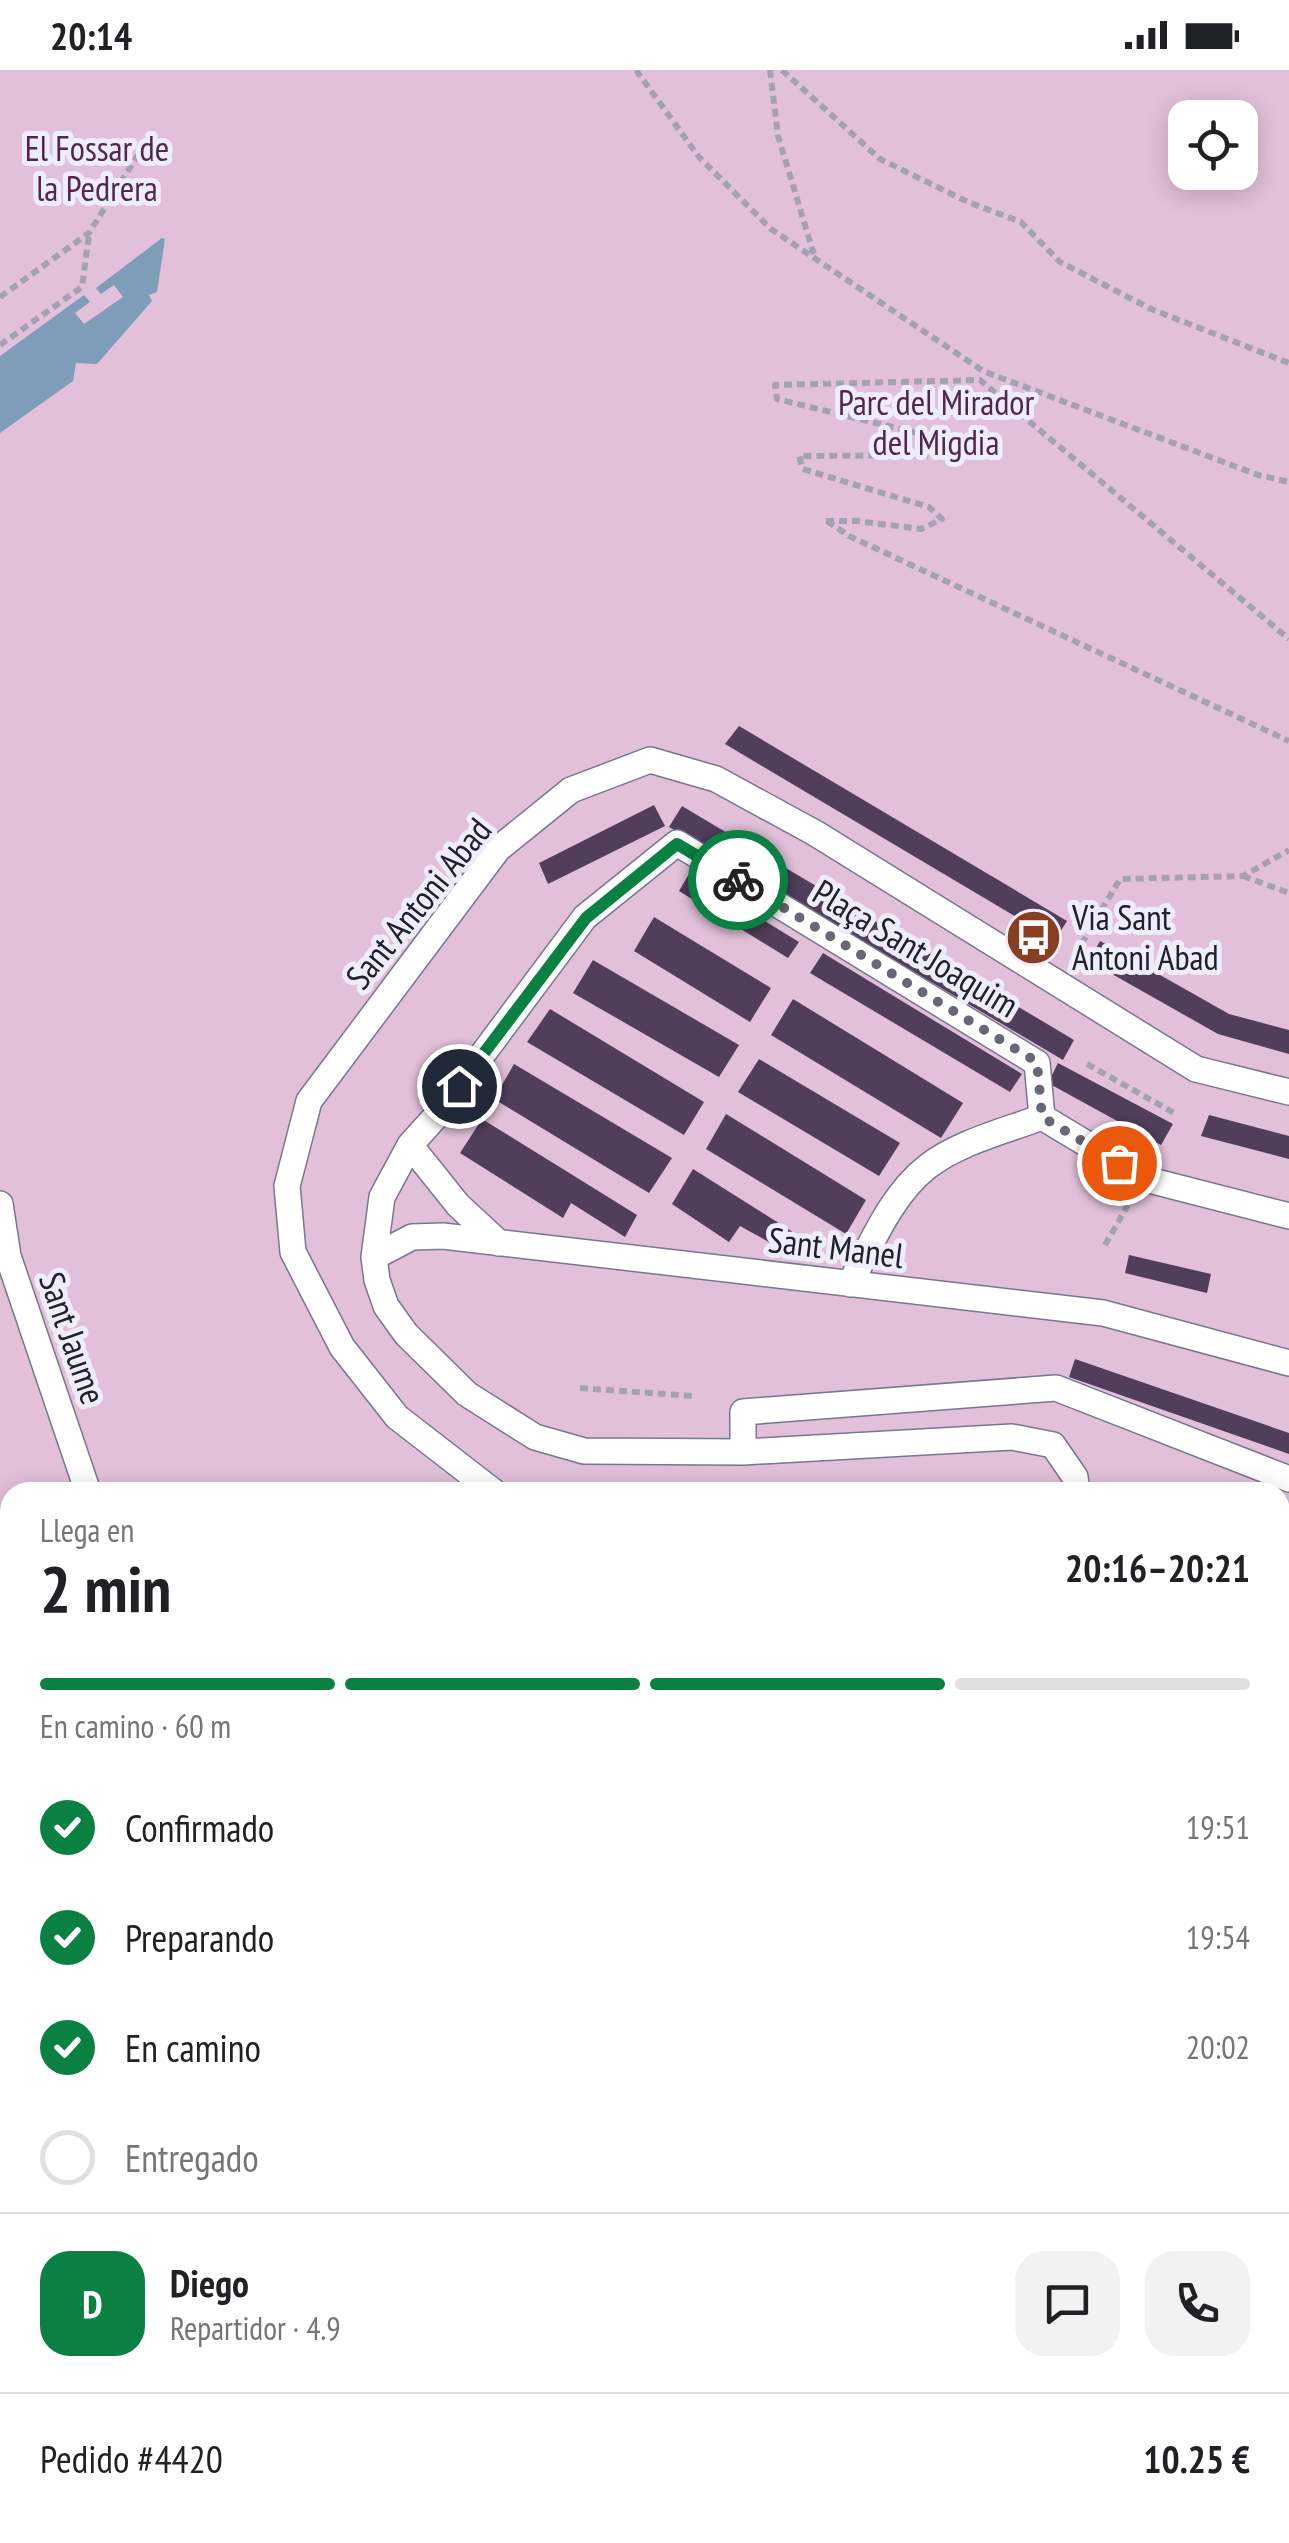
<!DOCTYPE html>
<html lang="es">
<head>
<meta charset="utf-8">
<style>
	:root { --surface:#fff; --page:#f2f2f2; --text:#202124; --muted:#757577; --line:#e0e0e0; --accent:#0b8043 }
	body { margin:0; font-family:"PT Sans Narrow",sans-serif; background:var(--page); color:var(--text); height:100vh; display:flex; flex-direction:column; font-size:38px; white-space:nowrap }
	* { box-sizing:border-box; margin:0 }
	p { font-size:32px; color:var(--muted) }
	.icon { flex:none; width:55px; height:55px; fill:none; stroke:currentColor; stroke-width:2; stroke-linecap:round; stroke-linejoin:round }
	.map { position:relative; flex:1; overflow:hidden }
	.side { position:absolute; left:0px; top:1412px; width:1290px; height:1062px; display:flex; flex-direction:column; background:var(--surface); border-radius:30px 30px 0 0; box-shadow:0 5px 25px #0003 }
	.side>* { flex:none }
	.buttons { position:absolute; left:1168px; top:30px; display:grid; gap:20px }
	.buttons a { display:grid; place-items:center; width:90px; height:90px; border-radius:20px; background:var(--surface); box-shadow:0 5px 25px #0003; font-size:50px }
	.pin { position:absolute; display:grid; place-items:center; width:85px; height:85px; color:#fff; margin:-42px; border:5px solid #fff; border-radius:50%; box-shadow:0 2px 10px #0007 }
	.courier { position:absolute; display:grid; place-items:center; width:100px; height:100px; margin:-50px; border:8px solid #0b8043; border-radius:50%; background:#fff; color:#222; box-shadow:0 2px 12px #0007 }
	.headline em { font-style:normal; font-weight:800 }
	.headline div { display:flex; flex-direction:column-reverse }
	.headline { display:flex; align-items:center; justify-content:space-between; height:170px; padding:0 40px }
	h1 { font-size:65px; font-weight:800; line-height:75px }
	.bar { display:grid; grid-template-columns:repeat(4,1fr); gap:15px 10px; align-content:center; height:120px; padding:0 40px }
	.bar i { height:12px; border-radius:8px; background:var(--line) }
	.bar .on { background:var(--accent) }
	.bar p { grid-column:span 4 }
	.line { display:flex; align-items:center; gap:25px; padding:0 40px; border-top:2px solid var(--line) }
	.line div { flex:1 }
	.round { display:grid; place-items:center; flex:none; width:105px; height:105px; border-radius:30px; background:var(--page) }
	ol { padding:0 40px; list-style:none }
	li { display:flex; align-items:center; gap:30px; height:110px }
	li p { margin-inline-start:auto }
	li .icon { padding:10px; border-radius:50%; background:var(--accent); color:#fff; stroke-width:4 }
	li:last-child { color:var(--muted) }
	li i { width:55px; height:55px; border:5px solid var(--line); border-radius:50% }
	.status { display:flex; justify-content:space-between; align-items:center; height:70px; padding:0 50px; background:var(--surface); direction:ltr }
	.status svg { height:28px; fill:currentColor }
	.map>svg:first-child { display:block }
</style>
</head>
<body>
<div class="status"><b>20:14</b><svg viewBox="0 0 49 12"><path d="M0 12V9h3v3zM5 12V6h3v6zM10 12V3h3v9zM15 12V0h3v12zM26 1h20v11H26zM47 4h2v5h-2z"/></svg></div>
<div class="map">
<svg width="1289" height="2473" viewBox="0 0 1289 2473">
	<rect width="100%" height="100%" fill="#eeecff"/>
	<path fill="#e2c0da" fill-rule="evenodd" d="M0,0h1289v2473h-1289zM1185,48h55v54h-55zM10,1422h1270v1043h-1270z"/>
	<path fill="#7d9db9" d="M162,168l3,1 -8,53 -8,3 3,6 -55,63 -21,-1 -3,18 -73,52v-77l84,-61 6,7 -15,11 9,11 39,-27 -9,-12 -13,9 -5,-6z"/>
	<path fill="#503e5b" d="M739,656l328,195 -12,19 -330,-196z
		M654,735l11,21 -117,58 -9,-21z
		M682,736l392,234 -11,20 -394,-233z
		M689,804l110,68 -11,16 -109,-67z
		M654,847l117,71 -21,34 -116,-71z
		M1100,871l129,73 60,16v24l-71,-20 -129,-73z
		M823,883l199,121 -12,18 -200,-119z
		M593,890l146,85 -20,32 -146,-84z
		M793,929l170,104 -22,35 -170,-103z
		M550,939l154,93 -20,33 -157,-93z
		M759,989l141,84 -21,33 -141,-84z
		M1058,993l115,61 -12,21 -113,-62z
		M514,994l158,94 -23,35 -155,-94z
		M726,1044l140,86 -20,34 -140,-85z
		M1209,1045l80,21v23l-88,-23z
		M482,1049l155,96 -12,22 -54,-34 -8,15 -103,-65z
		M693,1099l111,70 -10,17 -54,-30 -11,16 -57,-38z
		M1129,1185l82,19 -4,19 -82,-20z
		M1075,1289l214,74v21l-220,-77z
		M1289,1528v71l-9,16v-72z
		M1289,1668v26l-9,-5z
		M1280,1712l9,6v23l-9,15z"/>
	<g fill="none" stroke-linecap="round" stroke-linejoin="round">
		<defs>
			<path id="lane" d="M1042,1047l103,62 144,37
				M410,1075l48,60 41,38
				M0,1134l8,52 80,236
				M374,1187l38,-20 31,-1 660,77 186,50
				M850,1214c21,-39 41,-89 77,-117 32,-25 78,-36 115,-50l-5,-54 -360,-220 -92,74 -147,197 -28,31 -28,52 -8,60 3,23 9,26 20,28 61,60 68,43 49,14 159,1 269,-15 41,8 22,32 2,15
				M743,1382v-40l313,-24 233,91
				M494,1422l-97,-75 -55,-70 -49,-95 -6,-66 22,-85 189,-252 73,-59 79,-30 66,19 99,54 381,236 93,23
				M1280,1475l9,5
				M0,1505l10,43
				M1280,1840l9,6
				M1280,1909l9,6
				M1280,1980l9,5
				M1280,2180l9,3
				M0,2464l4,9
				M427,2465l18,8
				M575,2465l21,8
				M1277,2465l10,8
				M529,2473l8,-8"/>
		</defs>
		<use href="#lane" stroke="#787691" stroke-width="28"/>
		<path stroke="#a4a2b2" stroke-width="6" stroke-dasharray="8 5" stroke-linecap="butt" d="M636,0l63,87 72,72 212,142 275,104 31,7
			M770,0l8,66 37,122
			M782,0l98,89 88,43 53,20 39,40 91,47 138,54
			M0,227l89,-64 59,-94
			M0,275l82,-58 7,-53
			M826,451h30l65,8 21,-10 -13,-12 -126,-38 -4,-13 153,-1 -2,-14 -173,-42 -2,-14 205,-5 309,259
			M827,451l22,15 440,205
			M1243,806l46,17
			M1075,885l45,-76 123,-3 46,-26
			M1087,994l89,50
			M1105,1175l23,-40
			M580,1318l112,8
			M0,1850l10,-3
			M0,1872l10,40
			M0,1924l10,-2
			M0,2034l10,11
			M0,2103l10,135
			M1280,2261l9,-2
			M1280,2276l9,2
			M1280,2402l9,-25
			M271,2465l13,8
			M786,2473l3,-8"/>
		<use href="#lane" stroke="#fff" stroke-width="25"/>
	</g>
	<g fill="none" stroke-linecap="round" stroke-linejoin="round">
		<path stroke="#696775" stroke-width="10" stroke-dasharray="0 18" d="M738,810l299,182 5,55 77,46"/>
		<path stroke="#0b8043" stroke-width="12" d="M459,1016l127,-168 91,-74 61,36"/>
	</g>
	<defs>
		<symbol id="bus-disc" viewBox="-11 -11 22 22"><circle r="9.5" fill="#883f21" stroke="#eeecff"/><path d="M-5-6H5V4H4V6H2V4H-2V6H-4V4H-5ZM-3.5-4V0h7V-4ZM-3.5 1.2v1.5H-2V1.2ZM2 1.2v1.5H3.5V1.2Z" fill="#fff"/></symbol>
	</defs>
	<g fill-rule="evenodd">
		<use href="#bus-disc" x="1002" y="836" width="63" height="63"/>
	</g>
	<g text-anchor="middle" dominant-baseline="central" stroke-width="10" stroke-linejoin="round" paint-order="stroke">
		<g font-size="35" fill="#53274b" stroke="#eeecff">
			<text x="97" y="78">El Fossar de<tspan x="97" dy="40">la Pedrera</tspan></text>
			<text x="936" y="332">Parc del Mirador<tspan x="936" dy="40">del Migdia</tspan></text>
		</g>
		<g font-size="35" fill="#21202b" stroke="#eeecff">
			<text transform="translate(418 833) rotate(-51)">Sant Antoni Abad</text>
			<text transform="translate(916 878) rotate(31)">Plaça Sant Joaquim</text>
			<text transform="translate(836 1177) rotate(7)">Sant Manel</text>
			<text transform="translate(73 1268) rotate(71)">Sant Jaume</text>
		</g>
		<g font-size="35" fill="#21202b" stroke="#eeecff" text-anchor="start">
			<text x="1072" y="847">Via Sant<tspan x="1072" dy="40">Antoni Abad</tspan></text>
		</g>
	</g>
</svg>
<div class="buttons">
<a><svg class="icon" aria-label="locate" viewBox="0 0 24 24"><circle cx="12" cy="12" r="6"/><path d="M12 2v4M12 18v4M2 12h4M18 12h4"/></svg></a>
</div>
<div class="pin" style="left:1119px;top:1093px;background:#ea580c"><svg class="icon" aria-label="bag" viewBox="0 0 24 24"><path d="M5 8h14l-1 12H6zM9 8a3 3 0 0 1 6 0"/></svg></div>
<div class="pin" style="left:459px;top:1016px;background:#1f2937"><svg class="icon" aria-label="home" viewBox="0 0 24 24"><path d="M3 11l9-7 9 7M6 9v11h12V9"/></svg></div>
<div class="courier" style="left:738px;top:810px"><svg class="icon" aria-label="bike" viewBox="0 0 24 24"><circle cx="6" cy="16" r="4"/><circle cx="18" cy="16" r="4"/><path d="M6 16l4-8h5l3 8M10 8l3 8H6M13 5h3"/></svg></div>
<section class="side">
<div class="headline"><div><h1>2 min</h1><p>Llega en</p></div><em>20:16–20:21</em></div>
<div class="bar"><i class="on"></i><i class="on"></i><i class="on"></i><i></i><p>En camino · 60 m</p></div>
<ol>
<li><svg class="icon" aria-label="check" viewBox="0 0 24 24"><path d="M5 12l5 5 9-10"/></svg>Confirmado<p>19:51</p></li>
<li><svg class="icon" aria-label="check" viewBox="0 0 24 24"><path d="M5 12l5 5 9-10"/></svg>Preparando<p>19:54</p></li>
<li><svg class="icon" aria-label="check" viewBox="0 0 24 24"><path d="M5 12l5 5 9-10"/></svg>En camino<p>20:02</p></li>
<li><i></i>Entregado</li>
</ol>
<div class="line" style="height:180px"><b class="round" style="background:var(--accent);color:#fff">D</b><div><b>Diego</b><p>Repartidor · 4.9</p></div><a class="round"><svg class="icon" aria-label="chat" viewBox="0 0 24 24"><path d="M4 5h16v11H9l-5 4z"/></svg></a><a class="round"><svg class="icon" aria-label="phone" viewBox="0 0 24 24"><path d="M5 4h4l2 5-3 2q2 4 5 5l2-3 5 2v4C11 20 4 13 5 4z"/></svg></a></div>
<div class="line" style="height:130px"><div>Pedido #4420</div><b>10.25 €</b></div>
</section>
</div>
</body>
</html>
